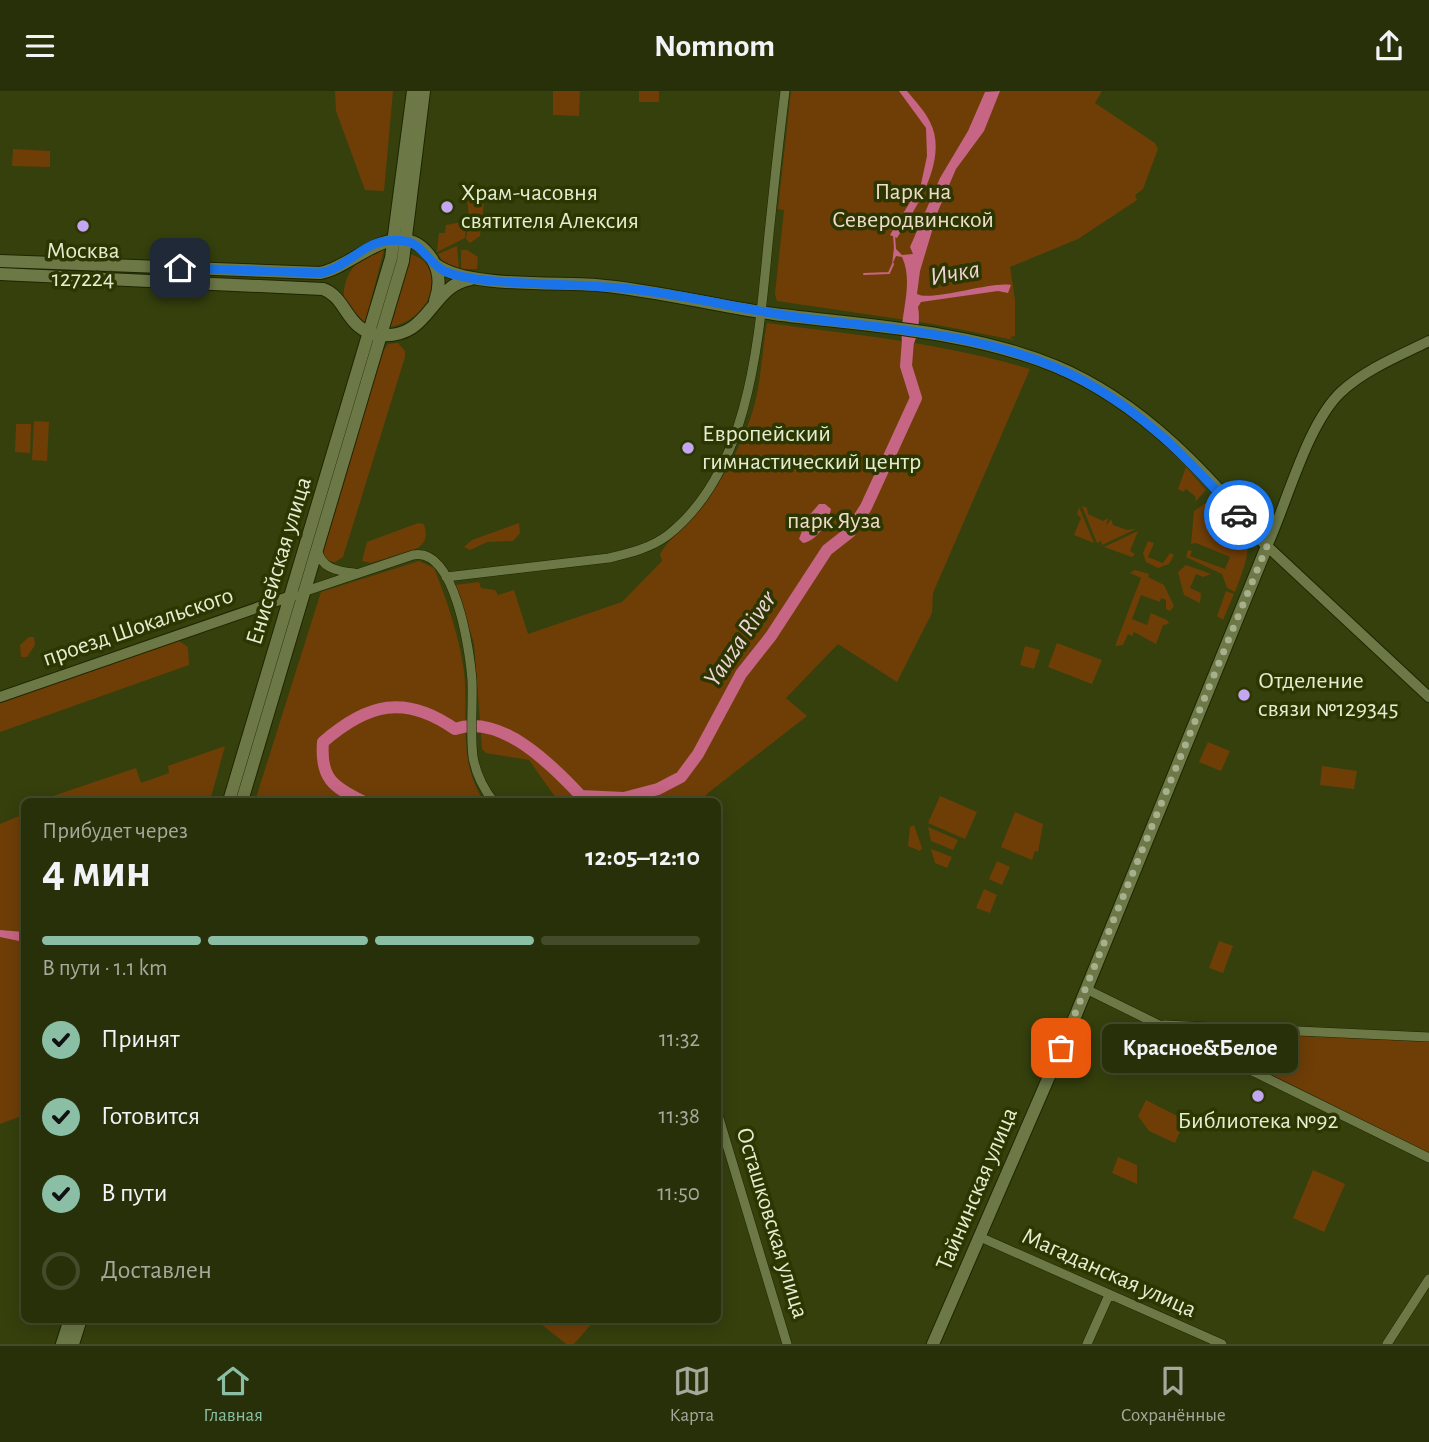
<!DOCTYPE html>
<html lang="ru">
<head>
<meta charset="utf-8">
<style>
	:root { --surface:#28300a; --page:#303813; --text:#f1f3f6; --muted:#a5a99c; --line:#444b2b; --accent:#8abfa5 }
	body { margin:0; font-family:"Alegreya Sans",sans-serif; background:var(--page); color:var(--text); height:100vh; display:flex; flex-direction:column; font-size:26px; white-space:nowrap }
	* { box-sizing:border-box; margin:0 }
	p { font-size:23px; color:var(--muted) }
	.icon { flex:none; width:38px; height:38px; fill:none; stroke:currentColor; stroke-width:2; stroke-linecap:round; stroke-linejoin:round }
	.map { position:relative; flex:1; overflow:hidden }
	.details { position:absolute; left:21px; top:707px; width:700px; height:525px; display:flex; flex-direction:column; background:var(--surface); border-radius:10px; box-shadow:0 4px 18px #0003,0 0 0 2px var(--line) }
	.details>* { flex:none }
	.pin { position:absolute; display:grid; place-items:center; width:60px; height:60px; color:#fff; margin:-30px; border-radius:14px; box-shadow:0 4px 10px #0006 }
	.courier { position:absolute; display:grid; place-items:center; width:70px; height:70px; margin:-35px; border:5px solid #1a73e8; border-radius:50%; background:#fff; color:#222; box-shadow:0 2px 9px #0007 }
	.bubble { position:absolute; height:49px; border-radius:10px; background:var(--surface); box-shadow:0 4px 18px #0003,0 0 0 2px var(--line); font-size:23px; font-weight:700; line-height:49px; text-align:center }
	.headline em { font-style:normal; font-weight:700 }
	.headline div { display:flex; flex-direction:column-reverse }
	.headline { display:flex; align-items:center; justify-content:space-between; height:119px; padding:0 21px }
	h1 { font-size:46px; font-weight:700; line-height:52px }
	.bar { display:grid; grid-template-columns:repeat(4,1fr); gap:10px 7px; align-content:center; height:84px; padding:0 21px }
	.bar i { height:9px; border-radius:5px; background:var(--line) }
	.bar .active { background:var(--accent) }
	.bar p { grid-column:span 4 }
	ol { padding:0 21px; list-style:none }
	li { display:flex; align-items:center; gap:21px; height:77px }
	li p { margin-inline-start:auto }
	li .icon { padding:7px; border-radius:50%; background:var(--accent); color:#111; stroke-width:4 }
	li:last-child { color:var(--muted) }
	li i { width:38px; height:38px; border:4px solid var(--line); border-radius:50% }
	header { display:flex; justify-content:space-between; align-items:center; height:91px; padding:0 21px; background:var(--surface); font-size:32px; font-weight:700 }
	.tab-bar { display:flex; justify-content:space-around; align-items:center; height:98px; border-top:2px solid var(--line); background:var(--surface); font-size:19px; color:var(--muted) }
	.tab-bar a { display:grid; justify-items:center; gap:4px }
	.tab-bar .active { color:var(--accent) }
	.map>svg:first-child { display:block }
</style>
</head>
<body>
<header><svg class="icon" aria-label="menu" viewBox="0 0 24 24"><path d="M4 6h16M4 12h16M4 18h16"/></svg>Nomnom<svg class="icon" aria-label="share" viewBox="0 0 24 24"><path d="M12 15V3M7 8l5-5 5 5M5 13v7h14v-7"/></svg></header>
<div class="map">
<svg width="1429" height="1253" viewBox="0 0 1429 1253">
	<rect width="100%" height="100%" fill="#35400d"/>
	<path fill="#6f3e07" d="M335,0h58l-9,100 -19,-1 -29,-79z
		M553,0h27l-1,25 -26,-1z
		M639,0h20v11h-20z
		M791,0h311l-7,12 60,40 3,6 -15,40 -8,6 2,5 -59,39 -68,28 5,33v36l-5,1 4,3 -81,-16 -156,-23 -2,-7 9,-84 -6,-1z
		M13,58l37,2v16l-38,-1z
		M481,102l4,1 -5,42 -10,7 -4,-4 3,-19 -2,-25z
		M467,130l-2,17 -28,14 2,-19h6l1,-8z
		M457,155l2,23 -14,-3 -7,-12z
		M384,159l-19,73 -21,-21c-3,-25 14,-50 40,-52z
		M461,159h6l11,7 -1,12h-16z
		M409,163c42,10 24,66 -19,73z
		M767,232c89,12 177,20 263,46l-97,224 -1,20 -35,69 -59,-38 -52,54 21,18 -99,77 -6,8h-144l-29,-41 -43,-7 -4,-4 -8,-106 -19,-58 24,-3 2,6 14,2 3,5 16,-5 14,44 94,-32 40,-41 -2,-7c13,-22 36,-35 50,-57 21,-32 42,-71 48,-109 4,-22 5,-43 9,-65z
		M398,252l7,8v6l-62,200 -8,5 -9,-1 -4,-10 58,-195 8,-12z
		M34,330l15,1 -2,39 -15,-1z
		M16,333h15l-1,29 -15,-1z
		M1186,376l20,23 -11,12 1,-5 -10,-8 -3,3 -5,-3z
		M1213,407c42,38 41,44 22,94l-8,-4 -5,-14 -36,-17 2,-7 4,1 -2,5 35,13 5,-12 -34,-14 -5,1 3,-33z
		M1082,415l5,2 1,6 15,7 5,-3 -2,8 5,-7 2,6 14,5 9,-1 -34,16 -1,-4 -4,2z
		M1079,416l15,36 -20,-8 7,-17 -4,-4z
		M418,432l6,1c3,11 3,17 -6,24l-47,15 -9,-2 5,-19z
		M519,432l1,10 -7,8 -26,1 -17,8 -6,-3 8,-7z
		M1138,440l-8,20 5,3 -3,3 -28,-10z
		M1148,450l6,2 -6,14 15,6 7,-10 4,2 -5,9 -11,4 -12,-6 -3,-9z
		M419,470l15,7c13,32 25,68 30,103 5,46 -7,90 20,130h-229l66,-209z
		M1186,474l25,9 -8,3 -7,-3 -6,14 11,5 -1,10 -16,-8 -6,-23z
		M1135,479l14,4 -1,3 16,8 10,21 -4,5 -4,-2v-9l-5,-2 -1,4 -19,-7 -9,24 15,6 4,-12 16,7 2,4 -6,1 -7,19 -22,-12 -2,4 -4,-2 -5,11 -8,1 26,-68 -11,-5z
		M1226,500l8,3 -11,26 -6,-4z
		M29,546h5l1,8 -8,12h-6l-1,-12z
		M179,550l9,6 1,18 -189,67v-31z
		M1057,552l45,17 -10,24 -44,-17z
		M1025,555l15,4 -6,19 -14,-4z
		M1208,651l22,9 -9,20 -22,-9z
		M225,655l-15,55h-172l98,-33 5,15 28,-10 -1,-7z
		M1322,675l35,5 -3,18 -34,-4z
		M940,705l37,16 -12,27 -37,-16z
		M1015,721l28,12 -5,28 -3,-1 -3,9 -31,-13z
		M24,723v301l-24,9v-300z
		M914,734l8,23 -2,3 -12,-5 2,-19z
		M928,736l30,13 -5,10 -22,-9z
		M931,758l21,8 -5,11 -12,-5z
		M997,770l13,6 -8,18 -13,-6z
		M984,798l13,6 -7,18 -14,-5z
		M1219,850l14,5 -10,27 -14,-5z
		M1170,937l259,13v115z
		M1146,1009l39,20 -10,23 -26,-12 -11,-15z
		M1118,1066l19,8v19l-25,-11z
		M1313,1079l32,14 -21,48 -31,-14z
		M536,1229h59l-21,24h-8z"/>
	<path fill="#c66584" d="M899,0h8c8,10 18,20 23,31 19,37 -14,86 -33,116l-7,-3 31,-51 6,-28 -1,-28z
		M1000,0l-16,40 -28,38 -18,42 -18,60 -3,23c15,8 74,-13 94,-9l-3,8 -10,-2 -77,11 -3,5c3,15 -1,38 -12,49 -14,-27 11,-67 -4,-99l-6,-1 -4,9 2,-18 8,8 11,-1 -3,-7 30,-69 28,-47 17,-39z
		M819,413h6l6,5c-3,14 -14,32 -28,34l-4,-4 8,-21z
		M0,839l24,2v10l-24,-5z"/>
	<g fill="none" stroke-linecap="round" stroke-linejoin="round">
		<path stroke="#c66584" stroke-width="2" d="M894,144l1,14
			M864,183l25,-1 4,-9"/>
		<path stroke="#c66584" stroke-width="12" d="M362,710c-29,-14 -42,-23 -39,-59 45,-39 82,-48 132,-13 46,-16 97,36 126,67l43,2 34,-9 23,-12 17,-23 43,-80 30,-38 56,-86 23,-18 16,-25 50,-109 -10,-32 2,-26"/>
		<defs>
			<path id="minor" d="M317,458c4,19 19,22 37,24
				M446,486l163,-19c21,-5 42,-10 59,-23 85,-67 91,-203 101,-301 5,-48 10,-95 16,-143
				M303,501l110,-37c42,-9 57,96 59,126 1,25 -2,52 1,76 3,17 10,31 20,44
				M1086,898l343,169
				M1164,934l265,12
				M718,1024l69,229
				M980,1146l242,107
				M1087,1253l22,-49
				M1387,1253l42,-65"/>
			<path id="tertiary" d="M1429,250c-30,15 -63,28 -88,51 -34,32 -54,111 -74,154l162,151
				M0,606l294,-102"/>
			<path id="secondary" d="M0,170l320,12c33,-5 80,-63 112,-14 8,13 8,28 3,42
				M435,173c31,24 120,18 161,21 60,5 118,21 178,29 93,12 193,16 281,52 87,36 154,109 212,180l-190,466 -144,332
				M0,183l323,15c24,8 23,42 56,46 52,5 50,-49 92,-56
				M229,710l162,-543 22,-167
				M242,710l161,-540 21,-170
				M62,1253l8,-25
				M73,1253l8,-25"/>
		</defs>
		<use href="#minor" stroke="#1e2601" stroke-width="10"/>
		<use href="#tertiary" stroke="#1e2601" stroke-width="12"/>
		<use href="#secondary" stroke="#1e2601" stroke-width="14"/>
		<use href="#minor" stroke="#6c7947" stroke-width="9"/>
		<use href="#tertiary" stroke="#6c7947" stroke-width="10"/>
		<use href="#secondary" stroke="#6c7947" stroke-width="12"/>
	</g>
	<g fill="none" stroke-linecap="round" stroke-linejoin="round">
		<path stroke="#a7b08c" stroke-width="7" stroke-dasharray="0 12.6" d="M1061,957l206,-502 -28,-31"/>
		<path stroke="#1a73e8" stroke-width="9" d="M180,177l140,5c25,-4 41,-29 66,-32 38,-5 35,17 58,30 8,4 21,6 31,8 54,7 109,4 164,11 58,7 114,22 172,29 92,11 190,17 273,62 67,37 104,79 155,134"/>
	</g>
	<g fill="#c3a7f2" stroke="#2b3601" stroke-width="2.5">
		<circle cx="447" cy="116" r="7"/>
		<circle cx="83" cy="135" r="7"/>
		<circle cx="688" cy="357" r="7"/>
		<circle cx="1244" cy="604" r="7"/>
		<circle cx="1258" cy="1005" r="7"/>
	</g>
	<g text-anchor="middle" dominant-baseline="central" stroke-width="7" stroke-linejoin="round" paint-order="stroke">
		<g font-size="24" fill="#f0dbcb" stroke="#2b3601">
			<text x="913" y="101">Парк на<tspan x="913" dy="28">Северодвинской</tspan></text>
			<text x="834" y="430">парк Яуза</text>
		</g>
		<g font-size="24" fill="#e4ecd1" stroke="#2b3601" text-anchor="start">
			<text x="461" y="102">Храм-часовня<tspan x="461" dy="28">святителя Алексия</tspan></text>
			<text x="83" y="160" text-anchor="middle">Москва<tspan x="83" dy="28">127224</tspan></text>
			<text x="702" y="343">Европейский<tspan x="702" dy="28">гимнастический центр</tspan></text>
			<text x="1258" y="590">Отделение<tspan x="1258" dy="28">связи №129345</tspan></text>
			<text x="1258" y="1030" text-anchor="middle">Библиотека №92</text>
		</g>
		<g font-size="24" fill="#e4ecd1" stroke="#2b3601">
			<text transform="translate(279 470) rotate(-73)">Енисейская улица</text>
			<text transform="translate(138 536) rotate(-19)">проезд Шокальского</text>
			<text transform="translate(977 1098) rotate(-67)">Тайнинская улица</text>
			<text transform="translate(772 1132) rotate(73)">Осташковская улица</text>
			<text transform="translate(1109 1182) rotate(24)">Магаданская улица</text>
		</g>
		<g font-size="26" font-style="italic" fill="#efd4da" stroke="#2b3601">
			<text transform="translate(955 182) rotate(-10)">Ичка</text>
			<text transform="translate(740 548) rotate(-56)">Yauza River</text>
		</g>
	</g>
</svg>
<div class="pin" style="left:1061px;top:957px;background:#ea580c"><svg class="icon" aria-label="bag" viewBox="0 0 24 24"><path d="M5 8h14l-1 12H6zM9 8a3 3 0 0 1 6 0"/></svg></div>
<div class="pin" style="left:180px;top:177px;background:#1f2937"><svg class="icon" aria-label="home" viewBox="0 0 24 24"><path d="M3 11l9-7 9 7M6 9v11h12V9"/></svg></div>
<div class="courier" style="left:1239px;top:424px"><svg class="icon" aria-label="car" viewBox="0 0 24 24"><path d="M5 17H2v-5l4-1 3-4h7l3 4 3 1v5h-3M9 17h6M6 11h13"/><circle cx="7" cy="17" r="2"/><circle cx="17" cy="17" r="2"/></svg></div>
<div class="bubble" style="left:1102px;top:933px;width:196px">Красное&amp;Белое</div>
<section class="details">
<div class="headline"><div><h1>4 мин</h1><p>Прибудет через</p></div><em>12:05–12:10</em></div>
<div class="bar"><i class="active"></i><i class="active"></i><i class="active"></i><i></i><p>В пути · 1.1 km</p></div>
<ol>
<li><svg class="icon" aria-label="check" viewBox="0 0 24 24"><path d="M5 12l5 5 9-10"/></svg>Принят<p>11:32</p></li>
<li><svg class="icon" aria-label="check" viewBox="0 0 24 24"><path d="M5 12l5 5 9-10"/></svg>Готовится<p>11:38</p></li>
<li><svg class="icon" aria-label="check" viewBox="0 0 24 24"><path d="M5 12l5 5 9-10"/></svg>В пути<p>11:50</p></li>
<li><i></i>Доставлен</li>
</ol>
</section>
</div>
<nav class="tab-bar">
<a class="active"><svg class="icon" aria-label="home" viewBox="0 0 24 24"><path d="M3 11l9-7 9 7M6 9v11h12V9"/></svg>Главная</a>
<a><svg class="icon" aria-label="map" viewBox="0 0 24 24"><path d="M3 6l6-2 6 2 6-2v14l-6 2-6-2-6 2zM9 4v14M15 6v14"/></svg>Карта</a>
<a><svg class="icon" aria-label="saved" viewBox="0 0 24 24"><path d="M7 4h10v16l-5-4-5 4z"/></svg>Сохранённые</a>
</nav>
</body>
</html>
